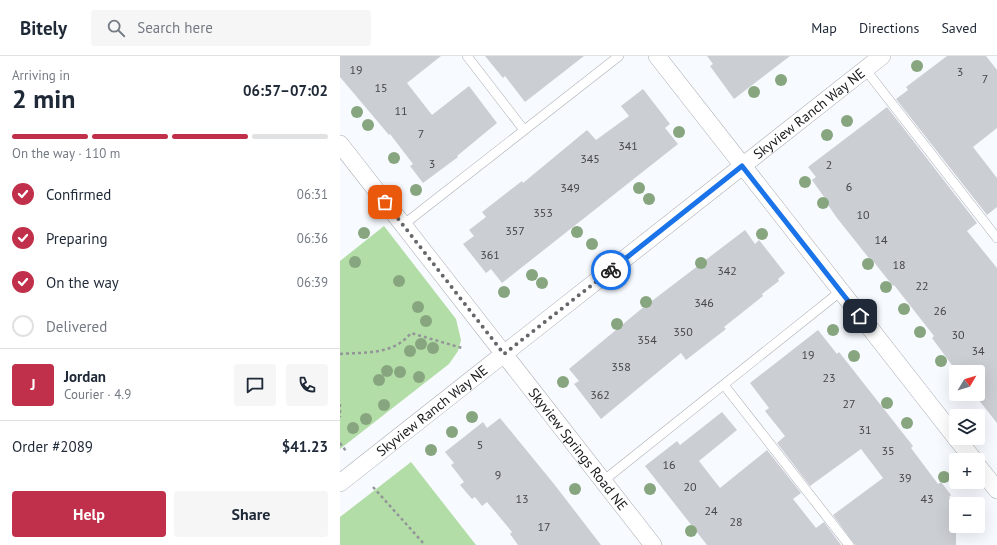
<!DOCTYPE html>
<html lang="en">
<head>
<meta charset="utf-8">
<style>
	:root { --surface:#fff; --page:#f6f6f7; --text:#1f2937; --muted:#747a83; --line:#e0e1e3; --accent:#c1304a }
	body { margin:0; font-family:"PT Sans",sans-serif; background:var(--page); color:var(--text); height:100vh; display:flex; flex-direction:column; font-size:15px; white-space:nowrap }
	* { box-sizing:border-box; margin:0 }
	p { font-size:13px; color:var(--muted) }
	.icon { flex:none; width:22px; height:22px; fill:none; stroke:currentColor; stroke-width:2; stroke-linecap:round; stroke-linejoin:round }
	.map { position:relative; flex:1; overflow:hidden }
	.details { display:flex; flex-direction:column; background:var(--surface); width:340px }
	.details>* { flex:none }
	.needle { width:26px; rotate:52deg }
	.buttons { position:absolute; left:609px; top:309px; display:grid; gap:8px }
	.buttons a { display:grid; place-items:center; width:36px; height:36px; border-radius:4px; background:var(--surface); box-shadow:0 4px 16px #0002; font-size:20px }
	.pin { position:absolute; display:grid; place-items:center; width:34px; height:34px; color:#fff; margin:-17px; border-radius:8px; box-shadow:0 2px 6px #0006 }
	.courier { position:absolute; display:grid; place-items:center; width:40px; height:40px; margin:-20px; border:3px solid #1a73e8; border-radius:50%; background:#fff; color:#222; box-shadow:0 1px 5px #0007 }
	.head em { font-style:normal; font-weight:800 }
	.head div { display:flex; flex-direction:column-reverse }
	.head { display:flex; align-items:center; justify-content:space-between; height:68px; padding:0 12px }
	h1 { font-size:26px; font-weight:800; line-height:30px }
	.bar { display:grid; grid-template-columns:repeat(4,1fr); gap:6px 4px; align-content:center; height:48px; padding:0 12px }
	.bar i { height:5px; border-radius:3px; background:var(--line) }
	.bar .selected { background:var(--accent) }
	.bar p { grid-column:span 4 }
	.line { display:flex; align-items:center; gap:10px; padding:0 12px; border-top:1px solid var(--line) }
	.line div { flex:1 }
	.round { display:grid; place-items:center; flex:none; width:42px; height:42px; border-radius:4px; background:var(--page) }
	ol { padding:0 12px; list-style:none }
	li { display:flex; align-items:center; gap:12px; height:44px }
	li p { margin-inline-start:auto }
	li .icon { padding:4px; border-radius:50%; background:var(--accent); color:#fff; stroke-width:4 }
	li:last-child { color:var(--muted) }
	li i { width:22px; height:22px; border:2px solid var(--line); border-radius:50% }
	.action { display:flex; gap:8px; margin-top:auto; padding:8px 12px }
	.action a { flex:1; height:46px; border-radius:4px; background:var(--accent); color:#fff; font-size:16px; font-weight:800; line-height:46px; text-align:center }
	.action a+a { background:var(--page); color:var(--text) }
	header { display:flex; align-items:center; gap:24px; box-sizing:border-box; height:56px; padding:0 20px; background:var(--surface); border-bottom:1px solid var(--line) }
	header strong { font-size:19px }
	nav { display:flex; gap:22px; margin-inline-start:auto; font-size:14px }
	.search { width:280px; height:36px; background:var(--page); display:flex; align-items:center; gap:10px; box-sizing:border-box; padding:0 14px; border-radius:4px; color:var(--muted); font-size:15px }
	main { display:flex; flex:1; min-height:0 }
	.map>svg:first-child { display:block }
</style>
</head>
<body>
<header>
<strong>Bitely</strong>
<div class="search"><svg class="icon" aria-label="search" viewBox="0 0 24 24"><circle cx="10" cy="10" r="6"/><path d="M15 15l6 6"/></svg>Search here</div>
<nav><a>Map</a><a>Directions</a><a>Saved</a></nav>
</header>
<main>
<section class="details">
<div class="head"><div><h1>2 min</h1><p>Arriving in</p></div><em>06:57–07:02</em></div>
<div class="bar"><i class="selected"></i><i class="selected"></i><i class="selected"></i><i></i><p>On the way · 110 m</p></div>
<ol>
<li><svg class="icon" aria-label="check" viewBox="0 0 24 24"><path d="M5 12l5 5 9-10"/></svg>Confirmed<p>06:31</p></li>
<li><svg class="icon" aria-label="check" viewBox="0 0 24 24"><path d="M5 12l5 5 9-10"/></svg>Preparing<p>06:36</p></li>
<li><svg class="icon" aria-label="check" viewBox="0 0 24 24"><path d="M5 12l5 5 9-10"/></svg>On the way<p>06:39</p></li>
<li><i></i>Delivered</li>
</ol>
<div class="line" style="height:72px"><b class="round" style="background:var(--accent);color:#fff">J</b><div><b>Jordan</b><p>Courier · 4.9</p></div><a class="round"><svg class="icon" aria-label="chat" viewBox="0 0 24 24"><path d="M4 5h16v11H9l-5 4z"/></svg></a><a class="round"><svg class="icon" aria-label="phone" viewBox="0 0 24 24"><path d="M5 4h4l2 5-3 2q2 4 5 5l2-3 5 2v4C11 20 4 13 5 4z"/></svg></a></div>
<div class="line" style="height:52px"><div>Order #2089</div><b>$41.23</b></div>
<div class="action"><a>Help</a><a>Share</a></div>
</section>
<div class="map">
<svg width="657" height="489" viewBox="0 0 657 489">
	<rect width="100%" height="100%" fill="#f7faff"/>
	<path fill="#b3dda6" d="M44,170l72,93 5,21 -3,11 -9,13 -109,85v-188z
		M71,406l65,83h-136v-28z"/>
	<path fill="#cbced3" d="M0,0h101l-34,27 25,32 37,-29 28,37 -40,33 1,1 -35,26 -13,-17 3,-2 -23,-30 -1,1 -49,-58z
		M145,0h99l-59,46 -20,-26 -2,2z
		M367,0h83l-56,43 -24,-33 3,-2z
		M607,0h39l11,14v58l-24,19 24,31v29l-10,8 -91,-116 12,-9 -2,-3z
		M303,33l27,35 -5,4 13,16 -176,139 -11,-14 -5,4 -23,-29 11,-8 -5,-6 17,-13 -4,-5 40,-31 1,2 64,-53 9,10 33,-24 -8,-10z
		M547,51l90,116 -10,8 30,37v155l-23,-29h4v-22h-21l-25,-34 2,-2 -40,-51 -1,1 -20,-25 -1,1 -35,-44 -9,-13 1,-1 -17,-24 4,-3 -8,-10z
		M405,174l10,14 4,-4 26,33 -7,6 1,2 -17,13 1,2 -39,31 2,2 -40,31 -5,-7 -80,66 -27,-35 5,-3 -10,-12 71,-59z
		M478,274l19,24 2,-2 74,94 -2,2 27,36 3,-2 10,13 -2,2 7,9v39h-101l-22,-30 50,-37 -22,-29 -51,37 -33,-43 8,-7 -20,-25 4,-3 -19,-25z
		M382,356l15,18 -38,31 21,27 47,-38 34,43 -8,6 23,29 8,-6 17,23h-134l-62,-79 32,-25 3,4z
		M160,362l54,66 47,61h-83l-8,-11 2,-2 -25,-30 -5,4 -7,-9 -3,2 -12,-14 4,-3 -13,-17 3,-2 -9,-11 38,-30 4,6z"/>
	<g fill="none" stroke-linecap="round" stroke-linejoin="round">
		<defs>
			<path id="service" d="M127,0l57,74
				M525,13l132,169
				M63,169l216,-169
				M384,329l125,160
				M263,425l238,-190"/>
			<g id="minor">
				<path d="M317,0l299,382"/>
				<path id="s1" d="M0,88l313,401"/>
				<path d="M616,382l18,22"/>
				<path d="M638,410l19,24"/>
				<path id="s2" d="M0,427l542,-427"/>
			</g>
		</defs>
		<use href="#service" stroke="#aaadb3" stroke-width="10"/>
		<use href="#minor" stroke="#aaadb3" stroke-width="18"/>
		<path stroke="#939598" stroke-width="2.5" stroke-dasharray="3 3" stroke-linecap="butt" d="M0,298c26,-2 53,1 71,-21l51,15
			M0,348v13
			M0,387l6,8
			M33,431l52,58"/>
		<use href="#service" stroke="#fff" stroke-width="9"/>
		<use href="#minor" stroke="#fff" stroke-width="17"/>
	</g>
	<g fill="#87a57f">
		<circle cx="577" cy="10" r="6"/>
		<circle cx="441" cy="24" r="6"/>
		<circle cx="414" cy="36" r="6"/>
		<circle cx="17" cy="56" r="6"/>
		<circle cx="507" cy="65" r="6"/>
		<circle cx="28" cy="69" r="6"/>
		<circle cx="339" cy="76" r="6"/>
		<circle cx="487" cy="79" r="6"/>
		<circle cx="54" cy="102" r="6"/>
		<circle cx="465" cy="126" r="6"/>
		<circle cx="299" cy="132" r="6"/>
		<circle cx="76" cy="134" r="6"/>
		<circle cx="309" cy="143" r="6"/>
		<circle cx="483" cy="147" r="6"/>
		<circle cx="237" cy="176" r="6"/>
		<circle cx="24" cy="177" r="6"/>
		<circle cx="422" cy="178" r="6"/>
		<circle cx="252" cy="188" r="6"/>
		<circle cx="15" cy="206" r="6"/>
		<circle cx="361" cy="207" r="6"/>
		<circle cx="528" cy="208" r="6"/>
		<circle cx="192" cy="219" r="6"/>
		<circle cx="59" cy="225" r="6"/>
		<circle cx="202" cy="227" r="6"/>
		<circle cx="546" cy="231" r="6"/>
		<circle cx="164" cy="236" r="6"/>
		<circle cx="306" cy="246" r="6"/>
		<circle cx="78" cy="251" r="6"/>
		<circle cx="564" cy="253" r="6"/>
		<circle cx="86" cy="265" r="6"/>
		<circle cx="277" cy="268" r="6"/>
		<circle cx="493" cy="274" r="6"/>
		<circle cx="580" cy="276" r="6"/>
		<circle cx="81" cy="288" r="6"/>
		<circle cx="93" cy="292" r="6"/>
		<circle cx="70" cy="295" r="6"/>
		<circle cx="514" cy="300" r="6"/>
		<circle cx="601" cy="305" r="6"/>
		<circle cx="47" cy="315" r="6"/>
		<circle cx="60" cy="316" r="6"/>
		<circle cx="79" cy="321" r="6"/>
		<circle cx="39" cy="324" r="6"/>
		<circle cx="223" cy="326" r="6"/>
		<circle cx="547" cy="347" r="6"/>
		<circle cx="44" cy="349" r="6"/>
		<circle cx="132" cy="361" r="6"/>
		<circle cx="26" cy="363" r="6"/>
		<circle cx="567" cy="367" r="6"/>
		<circle cx="13" cy="372" r="6"/>
		<circle cx="112" cy="376" r="6"/>
		<circle cx="91" cy="394" r="6"/>
		<circle cx="604" cy="421" r="6"/>
		<circle cx="235" cy="433" r="6"/>
		<circle cx="310" cy="433" r="6"/>
		<circle cx="351" cy="475" r="6"/>
	</g>
	<g fill="none" stroke-linecap="round" stroke-linejoin="round">
		<path stroke="#65676a" stroke-width="4" stroke-dasharray="0 7.2" d="M45,146l119,152 107,-84"/>
		<path stroke="#1a73e8" stroke-width="5" d="M271,214l131,-104 118,150"/>
	</g>
	<g text-anchor="middle" dominant-baseline="central" stroke-width="4" stroke-linejoin="round" paint-order="stroke">
		<g font-size="12" fill="#444648">
			<text x="16" y="13">19</text>
			<text x="620" y="15">3</text>
			<text x="645" y="22">7</text>
			<text x="41" y="31">15</text>
			<text x="61" y="54">11</text>
			<text x="81" y="77">7</text>
			<text x="288" y="89">341</text>
			<text x="250" y="102">345</text>
			<text x="92" y="107">3</text>
			<text x="489" y="108">2</text>
			<text x="509" y="130">6</text>
			<text x="230" y="131">349</text>
			<text x="203" y="156">353</text>
			<text x="523" y="158">10</text>
			<text x="175" y="174">357</text>
			<text x="541" y="183">14</text>
			<text x="150" y="198">361</text>
			<text x="559" y="208">18</text>
			<text x="387" y="214">342</text>
			<text x="582" y="229">22</text>
			<text x="364" y="246">346</text>
			<text x="600" y="254">26</text>
			<text x="343" y="275">350</text>
			<text x="618" y="278">30</text>
			<text x="307" y="283">354</text>
			<text x="638" y="294">34</text>
			<text x="468" y="298">19</text>
			<text x="281" y="310">358</text>
			<text x="489" y="321">23</text>
			<text x="260" y="338">362</text>
			<text x="509" y="347">27</text>
			<text x="525" y="373">31</text>
			<text x="140" y="388">5</text>
			<text x="548" y="394">35</text>
			<text x="329" y="408">16</text>
			<text x="158" y="418">9</text>
			<text x="565" y="421">39</text>
			<text x="350" y="430">20</text>
			<text x="182" y="442">13</text>
			<text x="587" y="442">43</text>
			<text x="371" y="454">24</text>
			<text x="396" y="465">28</text>
			<text x="204" y="470">17</text>
		</g>
		<g font-size="14" fill="#17181a" stroke="#fff">
			<text stroke="none"><textPath href="#s2" startOffset="597">Skyview Ranch Way NE</textPath></text>
			<text stroke="none"><textPath href="#s2" startOffset="117">Skyview Ranch Way NE</textPath></text>
			<text stroke="none"><textPath href="#s1" startOffset="387">Skyview Springs Road NE</textPath></text>
		</g>
	</g>
</svg>
<div class="buttons">
<a><svg class="needle" viewBox="-14 -14 28 28"><path d="M0-13l5 13h-10z" fill="#e53935"/><path d="M0 13l5-13h-10z" fill="#747a83"/></svg></a>
<a><svg class="icon" aria-label="layers" viewBox="0 0 24 24"><path d="M12 4l9 5-9 5-9-5zM3 14l9 5 9-5"/></svg></a>
<a>+</a>
<a>−</a>
</div>
<div class="pin" style="left:45px;top:146px;background:#ea580c"><svg class="icon" aria-label="bag" viewBox="0 0 24 24"><path d="M5 8h14l-1 12H6zM9 8a3 3 0 0 1 6 0"/></svg></div>
<div class="pin" style="left:520px;top:260px;background:#1f2937"><svg class="icon" aria-label="home" viewBox="0 0 24 24"><path d="M3 11l9-7 9 7M6 9v11h12V9"/></svg></div>
<div class="courier" style="left:271px;top:214px"><svg class="icon" aria-label="bike" viewBox="0 0 24 24"><circle cx="6" cy="16" r="4"/><circle cx="18" cy="16" r="4"/><path d="M6 16l4-8h5l3 8M10 8l3 8H6M13 5h3"/></svg></div>
</div>
</main>
</body>
</html>
